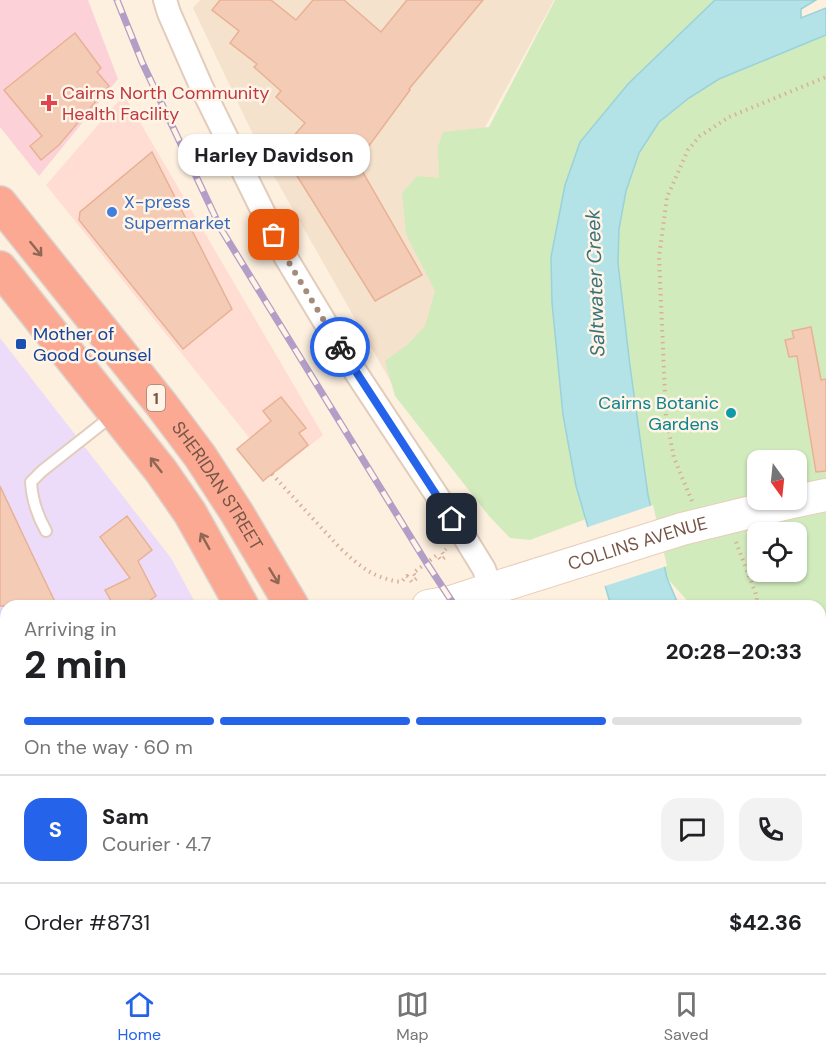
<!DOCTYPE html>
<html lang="en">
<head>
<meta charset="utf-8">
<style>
	:root { --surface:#fff; --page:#f2f2f2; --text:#202124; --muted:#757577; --line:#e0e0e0; --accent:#2563eb }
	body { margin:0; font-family:"DM Sans",sans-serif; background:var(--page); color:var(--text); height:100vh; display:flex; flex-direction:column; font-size:22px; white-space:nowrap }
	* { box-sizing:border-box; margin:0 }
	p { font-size:20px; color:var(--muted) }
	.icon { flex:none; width:33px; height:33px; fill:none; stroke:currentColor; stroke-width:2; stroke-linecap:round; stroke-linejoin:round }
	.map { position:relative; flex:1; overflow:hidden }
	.details { position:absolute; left:0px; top:600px; width:826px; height:374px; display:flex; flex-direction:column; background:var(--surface); border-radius:18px 18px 0 0; box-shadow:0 2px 4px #0004 }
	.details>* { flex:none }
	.needle { width:39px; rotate:165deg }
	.fabs { position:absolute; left:747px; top:450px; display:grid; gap:12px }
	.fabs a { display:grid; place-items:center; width:60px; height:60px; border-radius:12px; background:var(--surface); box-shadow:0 2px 4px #0004; font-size:30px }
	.pin { position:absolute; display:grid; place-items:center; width:51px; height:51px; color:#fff; margin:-26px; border-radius:12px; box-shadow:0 3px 9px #0006 }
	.courier { position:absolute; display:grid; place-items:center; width:60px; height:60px; margin:-30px; border:4px solid #2563eb; border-radius:50%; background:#fff; color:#222; box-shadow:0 2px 8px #0007 }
	.bubble { position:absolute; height:42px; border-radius:18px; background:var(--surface); box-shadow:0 2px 4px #0004; font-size:20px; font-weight:800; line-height:42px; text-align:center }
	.summary em { font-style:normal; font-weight:800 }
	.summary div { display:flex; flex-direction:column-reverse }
	.summary { display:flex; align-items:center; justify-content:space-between; height:102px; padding:0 24px }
	h1 { font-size:39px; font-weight:800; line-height:45px }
	.bar { display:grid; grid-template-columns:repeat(4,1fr); gap:9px 6px; align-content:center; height:72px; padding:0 24px }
	.bar i { height:8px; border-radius:4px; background:var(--line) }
	.bar .active { background:var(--accent) }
	.bar p { grid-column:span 4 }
	.line { display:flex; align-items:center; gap:15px; padding:0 24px; border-top:2px solid var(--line) }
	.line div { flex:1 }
	.round { display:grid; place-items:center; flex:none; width:63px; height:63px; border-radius:18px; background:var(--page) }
	.tabs { display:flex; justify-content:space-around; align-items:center; height:84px; border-top:2px solid var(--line); background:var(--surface); font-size:16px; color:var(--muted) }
	.tabs a { display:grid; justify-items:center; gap:3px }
	.tabs .active { color:var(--accent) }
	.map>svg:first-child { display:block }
</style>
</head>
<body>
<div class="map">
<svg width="826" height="973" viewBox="0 0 826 973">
	<rect width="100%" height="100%" fill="#fdf0df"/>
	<path fill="#f5e2cd" d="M200,0h354l-117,216 50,115 -95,53 -126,-222 -73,-154z"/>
	<path fill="#ffddd2" d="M124,95l199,340 -46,37 -231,-287z
		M6,964v4h376l3,5h-385v-6z
		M530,968h197l4,5h-198z"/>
	<path fill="#eddcf9" d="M0,338l171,220 26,48h-191v268l-6,3z"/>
	<path fill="#fcd2d8" d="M0,0h88l30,79 -79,97 -39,-49z"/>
	<path fill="#d2ebbd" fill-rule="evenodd" d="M555,0h160l-87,84 -48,58 -15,43 -14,72 1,46 11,112 13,71 10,33 -56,21 -20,-2 -21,-22 -94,-120 -10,-35 23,-17 17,-18 10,-35 -29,-57 -4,-41 15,-17 22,2 -1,-31 5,-15 46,-5z
		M826,35v719l-6,-6v-142h-128l-25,-28 -19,-83 -18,-129 -12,-103 1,-34 7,-38 13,-38 20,-31 30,-24 30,-19zM758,460h38v40h-38zM758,532h38v40h-38z"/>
	<path fill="#b3e2e7" stroke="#99d2da" stroke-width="1.5" d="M715,0h101l-15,9v9l25,-10v27l-107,44 -30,19 -30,24 -20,31 -13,38 -7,38 -1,34 12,103 18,129 19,83 12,28h-68l-35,-120 -13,-71 -11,-112 -1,-46 14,-72 15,-43 48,-58z
		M821,774l5,5v96l-5,-4z"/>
	<path fill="#fdf0df" d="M653,505l14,61 -65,21 -17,-59z"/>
	<path fill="#f4ccb5" stroke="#e8b195" stroke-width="1.5" d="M220,0h51l25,20 17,-20h31l37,32 26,-32h76l-74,89 1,1 -53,72 65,113 -47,26 -86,-138 2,-24 14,-16 -29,-26 5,-6 -27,-24 3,-3 -27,-21 9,-12 -27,-21z
		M75,33l26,35 -4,4 12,14 -50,59 -18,15 -11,-14 12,-10 -38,-46z
		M152,152l80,157 -49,40 -104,-129 1,-8z
		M811,327l10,53 5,-1v92l-10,1 -19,-116 -8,1 -4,-17 9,-2 -2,-7z
		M281,397l25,31 -7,5 9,12 -45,36 -26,-32 34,-28 -8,-10z
		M0,486l33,70 24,50h-57z
		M127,516l25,34 -14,11 18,35 -7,5 2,5h-37l-9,-16 25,-12 -30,-41z"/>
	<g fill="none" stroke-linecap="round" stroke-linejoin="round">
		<defs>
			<path id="lane" d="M46,531c-9,-16 -14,-31 -15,-49l11,-11 71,-56"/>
			<path id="street" d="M165,0l4,13 32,73 84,170 64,106 116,176 19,31 7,20
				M0,926l6,-3"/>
			<g id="secondary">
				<path id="s1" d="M428,606l23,-4 40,-13 191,-60 110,-27 34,-7"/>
			</g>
			<g id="highway">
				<path id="s2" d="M0,203l161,201 39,52 37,57 55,93"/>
				<path d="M0,268l161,203 29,42 52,93"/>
				<path d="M430,968l2,5"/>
				<path d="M480,968l3,5"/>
			</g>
		</defs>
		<use href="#lane" stroke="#e2ccbb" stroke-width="14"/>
		<use href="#street" stroke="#e2ccbb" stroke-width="26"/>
		<use href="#secondary" stroke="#e9ceba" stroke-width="34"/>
		<use href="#highway" stroke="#dbd3cf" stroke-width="36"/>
		<path stroke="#d9af99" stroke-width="4" stroke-dasharray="1.5 4.5" stroke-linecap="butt" d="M272,474l67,73c20,19 34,31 62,35l6,-6 5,6 5,-4 -4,-5 24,-18 4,5 4,-3 -3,-5 4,-3
			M692,501l-18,-43 -8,-41 -7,-160 8,-60 21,-47 12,-14 29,-19 97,-40
			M736,542l21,55 -1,9
			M820,722l6,7"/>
		<use href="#lane" stroke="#fff" stroke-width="10"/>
		<use href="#street" stroke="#fff" stroke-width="22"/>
		<use href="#secondary" stroke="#fff" stroke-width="32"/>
		<use href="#highway" stroke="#fba992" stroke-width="33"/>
		<defs>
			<path id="rail" d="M117,0l25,62 79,167 205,333 29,44
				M775,968l5,5"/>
		</defs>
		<use href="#rail" stroke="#b29ec6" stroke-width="7"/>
		<use href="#rail" stroke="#fff4e6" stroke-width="4.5" stroke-dasharray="14" stroke-linecap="butt"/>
	</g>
	<defs><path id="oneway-shaft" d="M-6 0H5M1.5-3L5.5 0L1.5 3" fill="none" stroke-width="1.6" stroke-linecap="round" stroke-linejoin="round" transform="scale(1.5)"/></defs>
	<g stroke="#906655">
		<use href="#oneway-shaft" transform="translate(36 249) rotate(51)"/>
		<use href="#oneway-shaft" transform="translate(156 465) rotate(-128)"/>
		<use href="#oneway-shaft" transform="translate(205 541) rotate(-119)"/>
		<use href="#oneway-shaft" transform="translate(274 576) rotate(59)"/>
	</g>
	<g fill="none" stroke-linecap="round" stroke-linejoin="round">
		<path stroke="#a58b7c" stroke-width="6" stroke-dasharray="0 10.8" d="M274,235l11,21 55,91"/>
		<path stroke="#2563eb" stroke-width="8" d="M340,347l112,172"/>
	</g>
	<path fill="#e0444e" stroke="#fff4e6" stroke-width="2" d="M46 94h6v6h6v6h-6v6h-6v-6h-6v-6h6z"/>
	<circle fill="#3f7fe0" stroke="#fff4e6" stroke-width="2" cx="112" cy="212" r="6"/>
	<rect fill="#1a4fb4" stroke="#fff4e6" stroke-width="2" x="15" y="338" width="12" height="12" rx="3"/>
	<circle fill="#0f9aa8" stroke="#fff4e6" stroke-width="2" cx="731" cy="413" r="6"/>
	<g text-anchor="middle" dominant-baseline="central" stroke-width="5" stroke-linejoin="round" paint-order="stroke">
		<rect fill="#fff4e6" stroke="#9e8576" stroke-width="1.5" x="147" y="385" width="18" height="26" rx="4.5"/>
		<g font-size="16" font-weight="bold" fill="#755546">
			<text x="156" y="398">1</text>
		</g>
		<g font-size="18" fill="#be3a42" stroke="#fff4e6" text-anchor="start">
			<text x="62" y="93">Cairns North Community<tspan x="62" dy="21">Health Facility</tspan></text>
		</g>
		<g font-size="18" fill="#366cbe" stroke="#fff4e6" text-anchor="start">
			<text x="124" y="202">X-press<tspan x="124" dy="21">Supermarket</tspan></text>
		</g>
		<g font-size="18" fill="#164399" stroke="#fff4e6" text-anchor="start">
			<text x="33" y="334">Mother of<tspan x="33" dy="21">Good Counsel</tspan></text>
		</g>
		<g font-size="18" fill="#0d838f" stroke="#fff4e6" text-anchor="end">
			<text x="719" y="403">Cairns Botanic<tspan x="719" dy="21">Gardens</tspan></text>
		</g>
		<g font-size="18" fill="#755546" stroke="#fff4e6">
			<text stroke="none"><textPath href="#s2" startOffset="357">SHERIDAN STREET</textPath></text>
			<text stroke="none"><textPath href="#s1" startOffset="219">COLLINS AVENUE</textPath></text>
		</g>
		<g font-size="20" font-style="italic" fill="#39737c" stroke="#fff4e6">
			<text transform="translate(595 283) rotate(-92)">Saltwater Creek</text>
		</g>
	</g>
</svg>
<div class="fabs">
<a><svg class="needle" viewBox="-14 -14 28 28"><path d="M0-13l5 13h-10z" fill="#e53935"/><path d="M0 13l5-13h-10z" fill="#757577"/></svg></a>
<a><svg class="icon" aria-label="locate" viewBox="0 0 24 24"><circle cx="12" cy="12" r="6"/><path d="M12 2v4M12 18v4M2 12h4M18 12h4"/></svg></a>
</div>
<div class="pin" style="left:274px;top:235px;background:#ea580c"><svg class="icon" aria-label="bag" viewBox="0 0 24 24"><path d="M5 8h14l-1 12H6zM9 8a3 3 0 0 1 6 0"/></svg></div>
<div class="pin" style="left:452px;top:519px;background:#1f2937"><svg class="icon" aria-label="home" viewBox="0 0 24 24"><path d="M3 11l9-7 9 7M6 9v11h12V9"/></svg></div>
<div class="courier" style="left:340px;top:347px"><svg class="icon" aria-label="bike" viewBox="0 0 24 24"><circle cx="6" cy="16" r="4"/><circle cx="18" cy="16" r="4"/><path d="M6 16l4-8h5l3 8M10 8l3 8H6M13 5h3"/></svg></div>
<div class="bubble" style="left:178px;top:134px;width:192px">Harley Davidson</div>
<section class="details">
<div class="summary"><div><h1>2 min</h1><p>Arriving in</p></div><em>20:28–20:33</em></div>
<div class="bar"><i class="active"></i><i class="active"></i><i class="active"></i><i></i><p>On the way · 60 m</p></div>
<div class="line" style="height:108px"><b class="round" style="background:var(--accent);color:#fff">S</b><div><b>Sam</b><p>Courier · 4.7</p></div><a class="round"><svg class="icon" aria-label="chat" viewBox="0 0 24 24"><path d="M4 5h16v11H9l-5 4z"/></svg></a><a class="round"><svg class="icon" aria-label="phone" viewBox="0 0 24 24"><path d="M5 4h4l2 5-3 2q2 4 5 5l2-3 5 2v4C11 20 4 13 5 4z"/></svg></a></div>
<div class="line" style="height:78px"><div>Order #8731</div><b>$42.36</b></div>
</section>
</div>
<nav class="tabs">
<a class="active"><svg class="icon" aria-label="home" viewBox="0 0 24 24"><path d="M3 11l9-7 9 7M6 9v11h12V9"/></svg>Home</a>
<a><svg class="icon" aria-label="map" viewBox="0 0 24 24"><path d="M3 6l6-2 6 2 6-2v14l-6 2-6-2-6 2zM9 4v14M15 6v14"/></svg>Map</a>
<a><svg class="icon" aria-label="saved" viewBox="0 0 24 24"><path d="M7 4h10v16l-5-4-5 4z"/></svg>Saved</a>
</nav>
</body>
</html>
